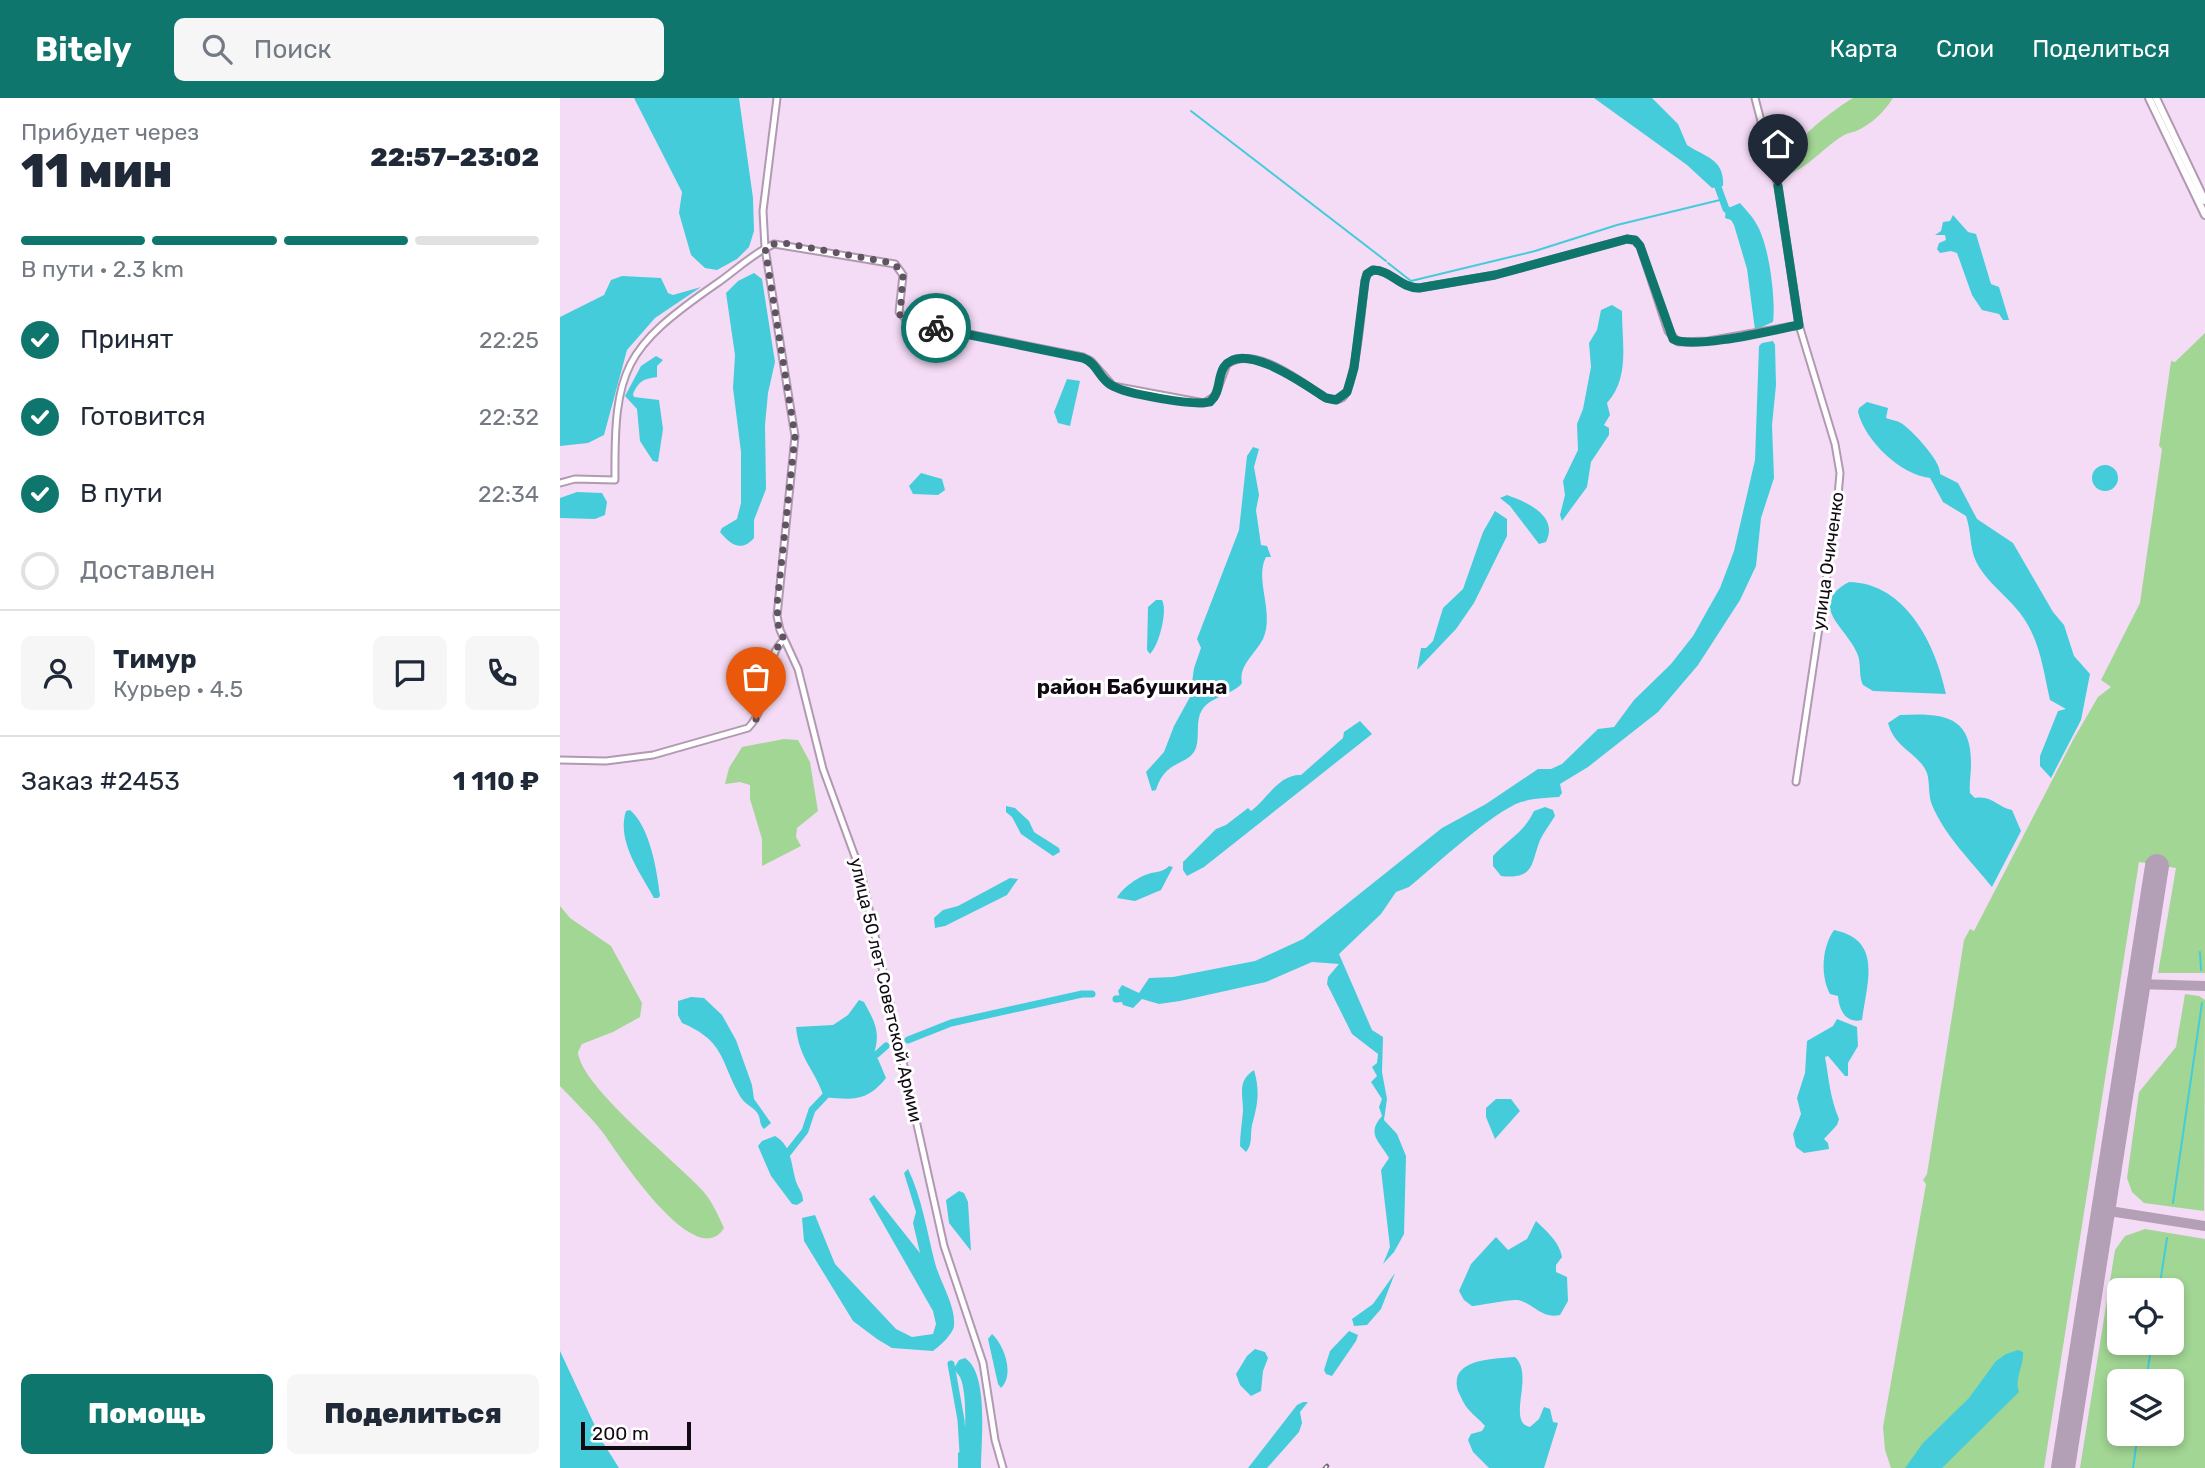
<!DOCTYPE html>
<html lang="ru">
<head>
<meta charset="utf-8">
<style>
	:root { --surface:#fff; --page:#f6f6f7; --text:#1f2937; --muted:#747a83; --line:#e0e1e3; --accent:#0f766e }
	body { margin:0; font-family:Rubik,sans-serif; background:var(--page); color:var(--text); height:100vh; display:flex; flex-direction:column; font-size:26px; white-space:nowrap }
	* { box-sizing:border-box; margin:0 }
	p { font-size:23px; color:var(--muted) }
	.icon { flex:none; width:38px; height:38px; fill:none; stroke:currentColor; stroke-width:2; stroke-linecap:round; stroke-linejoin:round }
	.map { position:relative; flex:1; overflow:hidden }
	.side { display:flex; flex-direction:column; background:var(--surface); width:560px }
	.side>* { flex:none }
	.buttons { position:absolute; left:1547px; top:1180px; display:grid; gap:14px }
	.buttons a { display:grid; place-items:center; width:77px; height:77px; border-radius:10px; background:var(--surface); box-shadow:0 4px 10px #0003; font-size:35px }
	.scale { position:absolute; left:21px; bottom:18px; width:110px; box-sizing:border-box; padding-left:7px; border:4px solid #120a13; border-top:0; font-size:19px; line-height:24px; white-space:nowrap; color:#120a13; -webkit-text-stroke:5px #fff; paint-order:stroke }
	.pin { position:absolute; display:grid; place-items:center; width:60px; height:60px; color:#fff; margin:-72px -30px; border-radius:50% 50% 50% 0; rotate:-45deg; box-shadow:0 0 7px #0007 }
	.pin .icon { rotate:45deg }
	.courier { position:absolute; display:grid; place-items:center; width:70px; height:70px; margin:-35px; border:5px solid #0f766e; border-radius:50%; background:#fff; color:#222; box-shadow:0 2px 9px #0007 }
	.head em { font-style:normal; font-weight:800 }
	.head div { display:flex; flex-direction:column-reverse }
	.head { display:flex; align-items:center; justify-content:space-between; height:119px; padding:0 21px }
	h1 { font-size:46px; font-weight:800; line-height:52px }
	.bar { display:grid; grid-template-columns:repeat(4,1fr); gap:10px 7px; align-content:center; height:84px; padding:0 21px }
	.bar i { height:9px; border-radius:5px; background:var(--line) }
	.bar .active { background:var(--accent) }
	.bar p { grid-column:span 4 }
	.line { display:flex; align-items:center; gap:18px; padding:0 21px; border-top:2px solid var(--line) }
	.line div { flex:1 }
	.round { display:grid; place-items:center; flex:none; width:74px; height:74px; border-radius:10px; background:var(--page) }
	ol { padding:0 21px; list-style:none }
	li { display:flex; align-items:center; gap:21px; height:77px }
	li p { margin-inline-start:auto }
	li .icon { padding:7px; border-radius:50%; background:var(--accent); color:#fff; stroke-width:4 }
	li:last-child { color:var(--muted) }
	li i { width:38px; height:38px; border:4px solid var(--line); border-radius:50% }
	.primary-button { display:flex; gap:14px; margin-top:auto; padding:14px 21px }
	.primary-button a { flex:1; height:80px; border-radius:10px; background:var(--accent); color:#fff; font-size:28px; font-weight:800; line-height:80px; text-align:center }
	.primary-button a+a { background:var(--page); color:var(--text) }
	header { display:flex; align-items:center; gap:42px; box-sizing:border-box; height:98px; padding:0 35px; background:var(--accent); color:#fff }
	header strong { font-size:33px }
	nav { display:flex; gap:38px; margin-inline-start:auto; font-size:24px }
	.search { width:490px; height:63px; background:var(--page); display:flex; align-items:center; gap:18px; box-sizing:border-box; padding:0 24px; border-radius:10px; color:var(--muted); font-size:26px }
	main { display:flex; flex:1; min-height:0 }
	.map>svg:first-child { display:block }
</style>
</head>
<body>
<header>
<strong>Bitely</strong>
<div class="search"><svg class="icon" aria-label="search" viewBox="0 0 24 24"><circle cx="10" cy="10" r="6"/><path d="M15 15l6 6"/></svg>Поиск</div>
<nav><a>Карта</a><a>Слои</a><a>Поделиться</a></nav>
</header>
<main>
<section class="side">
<div class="head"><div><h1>11 мин</h1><p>Прибудет через</p></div><em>22:57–23:02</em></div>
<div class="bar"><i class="active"></i><i class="active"></i><i class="active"></i><i></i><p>В пути · 2.3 km</p></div>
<ol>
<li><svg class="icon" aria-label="check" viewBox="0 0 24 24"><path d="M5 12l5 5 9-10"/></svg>Принят<p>22:25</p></li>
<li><svg class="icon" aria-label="check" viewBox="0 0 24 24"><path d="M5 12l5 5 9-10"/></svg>Готовится<p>22:32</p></li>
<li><svg class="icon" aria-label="check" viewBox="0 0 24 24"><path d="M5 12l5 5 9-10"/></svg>В пути<p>22:34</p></li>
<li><i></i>Доставлен</li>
</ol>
<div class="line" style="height:126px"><a class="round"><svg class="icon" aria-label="person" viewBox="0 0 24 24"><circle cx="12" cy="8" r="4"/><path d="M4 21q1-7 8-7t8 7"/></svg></a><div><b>Тимур</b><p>Курьер · 4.5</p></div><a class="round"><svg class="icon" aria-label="chat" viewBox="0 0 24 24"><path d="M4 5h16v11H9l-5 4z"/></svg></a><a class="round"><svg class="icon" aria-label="phone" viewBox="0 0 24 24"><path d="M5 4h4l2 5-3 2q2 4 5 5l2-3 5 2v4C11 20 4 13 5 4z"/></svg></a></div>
<div class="line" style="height:91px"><div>Заказ #2453</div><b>1 110 ₽</b></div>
<div class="primary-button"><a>Помощь</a><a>Поделиться</a></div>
</section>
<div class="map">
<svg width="1645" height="1370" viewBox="0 0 1645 1370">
	<rect width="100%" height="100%" fill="#f5dcf6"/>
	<path fill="#a2d694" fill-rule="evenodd" d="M1293,0h40c-9,14 -21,26 -37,33 -5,2 -10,2 -15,6 -19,12 -32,30 -54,38l-3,-2c-5,-23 50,-64 69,-75z
		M1645,235v640h-47l18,-105 -37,-6 -95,606h-153l-6,-18 -2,-23 43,-243 -3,-4 4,-6 37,-234 6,-11 4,2 99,-191 25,-43 13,-10 -10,-7 39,-77 22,-154 -3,-3 12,-85 4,1z
		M224,641l14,1 12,22 8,49 -21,17 -1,9 5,9 -39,20v-27l-12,-40v-14l-10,-3 -15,2 4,-16 13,-21z
		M0,808l10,12 41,28 31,57 -2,14 -27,15 -31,12 -4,8c2,34 98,109 125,139 9,10 15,24 21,37 -28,46 -106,-74 -120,-94 -13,-17 -29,-32 -44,-48z
		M1625,896l14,2 6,4 -1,211 -60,-8 -12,-11 -5,-14 12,-86 37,-45z
		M1585,1131l60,10v229h-125l35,-218 10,-14zM1559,1192h53v52h-53zM1559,1283h53v52h-53z"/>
	<path fill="#44ccda" d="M74,0h105l14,100 1,33 -5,16 -12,12 -20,11 -12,-2 -14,-13 -12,-42 3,-21z
		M1034,0h58l26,26 9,21c18,12 38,14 36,41l-11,2 -25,-23z
		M1180,105c6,7 13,14 17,22 12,20 19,74 16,97l-18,8 -8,-61 -13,-44 -3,-5 -6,-2 1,-9z
		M1393,117l15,17 8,2 15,50 8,3 10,33h-6l-4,-6 -17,-4 -10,-15 -15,-42 -6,-2 -11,2 -3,-4 2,-6 7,-3 -1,-5h-10l6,-4 2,-9 7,-1z
		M194,175l8,6 13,83 -7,31 -3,32 1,64 -12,31v18c-13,15 -24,6 -34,-6l2,-4 15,-9 4,-16v-51l-8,-64 2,-33 -9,-62 12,-12z
		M62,178l39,2 7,15 5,2 28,-8 -46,31 -28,32 -23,85 -16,8 -28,3v-129l44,-22 7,-15z
		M1052,207l10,6c0,33 8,66 -15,92l3,12 -6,10 5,3v7l-18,27 -4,25 -25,34 -2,-6 5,-20 -2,-14 15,-31 -1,-26 6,-15 8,-42 -2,-24 8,-13 4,-20z
		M1213,243l2,4 1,40 -4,40 2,53 -13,40 -5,48 -16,34 -42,65 -40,47 -70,55 -28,17 2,9 -3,4c-13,1 -25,1 -38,5 -29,10 -86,64 -112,85l-13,5 -15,22 -42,40 33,76 11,7 -1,35 5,27 -3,21 13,14 9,22 -2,78 -10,18 -11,12 7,-17 -9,-77 8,-12c-10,-17 -23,-24 -7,-42l-3,-9 3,-8 -11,-17 6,-6 -5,-9 5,-4 1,-9 -26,-20 -25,-50 1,-7 11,-13 -27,-2 -46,20 -86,19 -21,3 -17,-5 -9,9 -10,-3 -5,-14 4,-6 17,8 10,-15 24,-1 82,-16 48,-22 139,-111 44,-24 52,-35h13l11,-5 36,-35 16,-2 20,-27 37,-36 22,-28 27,-48 14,-37 21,-91 4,-114 3,-3z
		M96,258l7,4 -6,6v11c-14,2 -18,4 -24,17l1,3 25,3 4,29 -5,33 -5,-1 -13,-20 -3,-32 -12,-13 16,-30z
		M507,281l13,2 -10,45 -12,-3 -4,-11z
		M1307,304l21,6 -2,10c5,2 10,2 15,5 11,7 41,39 39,51l18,9 19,36 36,24 40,69 11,13 10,31 16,18 -9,46 -30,58 -11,-12v-10l18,-45 8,-2 -16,-9c-7,-31 -10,-61 -30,-87 -14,-18 -37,-34 -45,-54 -5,-11 -4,-29 -9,-43l-23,-14 -13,-24c-29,-3 -65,-37 -72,-66l1,-4z
		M693,349l6,2 -5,18 5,28 -3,15 5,35 6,1 4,11h-5c-12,23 9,55 -3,82 -7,14 -25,27 -21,44 -9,12 -31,13 -40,27 -7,11 -2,26 -6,38 -8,19 -30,10 -40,42l-4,1 -6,-19 18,-20 10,-26 16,-29 4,-29 7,-20 -4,-9 42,-109 8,-74z
		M1532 380a13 13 0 1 1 26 0a13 13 0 1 1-26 0Z
		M361,375l21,6 3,11 -7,5 -25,-1 -4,-8z
		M17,394l25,1 5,9 -2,13 -10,4 -35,-1v-20z
		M947,397c20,7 52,21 39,47l-7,2 -29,-38 -10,-8z
		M935,413l12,8v17l-33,67 -18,26 -39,41 4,-22h5l7,-7 10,-33 20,-19 20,-57z
		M1289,484c57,1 87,63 97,112l-73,-3 -10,-6c-5,-10 -1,-21 -6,-32 -10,-25 -51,-48 -8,-71z
		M596,502h6c6,10 -3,46 -12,54l-3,-4 1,-43z
		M1340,617c43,-2 72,0 71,50 0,10 -2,18 -1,28l5,5c17,-3 22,9 37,12l9,21 -29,56c-21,-26 -47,-51 -60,-82 -4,-10 -2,-22 -5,-32 -8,-20 -32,-24 -39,-50z
		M800,623l12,13 -168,133 -17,9 -4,-6v-8l33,-33 10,-4 22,-17 3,3c16,-12 28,-37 50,-36l42,-37 1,-6z
		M446,708l9,2 14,13 5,11 25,16 1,4 -7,4 -32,-22 -9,-17 -6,-5z
		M985,709l8,3 2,6c-5,8 -11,16 -15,24 -9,23 -5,40 -39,36l-8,-10v-10c16,-18 30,-22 41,-45z
		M70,712c20,17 27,60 30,86l-2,2h-4c-13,-24 -38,-57 -28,-87z
		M609,768l4,1 -12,23 -26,11 -18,-3c5,-10 21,-21 31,-24 9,-3 14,-1 21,-8z
		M450,780l8,1 -11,16 -62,31 -10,2 -1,-10 9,-8 15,-4z
		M1274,832c49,10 33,52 28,90 -16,4 -23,-10 -24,-24l-8,-2c-10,-19 -8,-47 4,-64z
		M131,899l13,1 18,17 14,25 16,45 2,14 17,24 -7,6c-5,-5 -3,-9 -6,-15 -3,-6 -12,-9 -16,-15 -22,-36 -15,-57 -60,-76l-4,-8v-14z
		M299,902l5,2c12,22 17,31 9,55l5,2 8,19c-19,24 -34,22 -62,19 -10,-29 -25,-38 -28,-70l37,-2 15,-10z
		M1277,921l20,8 1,19 -10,17v13h-3l-17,-20 -3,1c4,22 5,41 14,62l-2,6 -13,14 4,4 1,6 -25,4 -8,-6 -3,-13 8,-20 -4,-16 8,-25 2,-32 26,-15z
		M694,972c6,21 4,34 -2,55 -2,10 1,19 -6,27l-6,-6c0,-12 2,-23 3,-35 0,-17 -6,-30 11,-41z
		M936,1001h15l9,12 -25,28 -9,-22v-9z
		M215,1038c18,10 16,32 22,48 3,7 6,9 6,17l-6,4 -5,-1 -21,-28 -13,-30 4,-5z
		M348,1071c14,29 19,63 27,94 5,19 21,43 19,63 -1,8 -14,20 -21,25l-41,-3 -15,-9 -24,-18 -49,-80 -2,-23 13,-3 20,49 61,65 16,8 21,-3 3,-10 -3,-13 -64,-112 5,-4 46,58 -7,-30 3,-11 -12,-39z
		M399,1093l5,2 4,9 3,49 -22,-28 -3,-23z
		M976,1123c11,11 23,20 26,36l-6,8v7l11,5 1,24 -8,14c-19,4 -25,-11 -42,-15 -7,-1 -36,5 -46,6l-8,-6 -5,-9 12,-27 25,-27 12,13 19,-11z
		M835,1175l-14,36 -14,16 -13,1 -2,-7 21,-15z
		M789,1233l9,4 -2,6 -24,35 -6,-2 -2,-4 6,-19z
		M432,1236c12,11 23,40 9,54l-3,-4 -10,-45z
		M695,1251l10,3 3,6 -5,13 -2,20 -10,5 -11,-11 -4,-11 11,-18z
		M1458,1252l5,2c1,14 -9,27 -4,40l-77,76h-37l18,-25 46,-45 27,-37 10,-7z
		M0,1253l42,90 17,27h-59z
		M955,1259c20,18 -9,65 15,70l9,-8 5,-12 6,2 3,13 5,1 -14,45h-55l-16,-16 -5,-12 3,-6 11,-3 3,-5c-5,-6 -11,-10 -16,-16 -5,-5 -8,-13 -11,-19 -10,-33 37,-32 57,-34z
		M405,1260c24,15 16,84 16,110h-23v-15l5,-3c3,-16 4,-59 -3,-73 -2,-3 -5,-6 -6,-9l5,-8z
		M743,1304h5l-8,10 2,11 -3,9 -32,36h-19l49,-63z"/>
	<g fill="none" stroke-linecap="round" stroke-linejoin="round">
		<path stroke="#44ccda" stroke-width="2" d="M631,13l195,150
			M828,165l23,18 124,-30 82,-26 107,-26
			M1640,854l1,18
			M1613,1105l29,-200
			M1599,1192l8,-52
			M1586,1283l6,-39
			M1573,1370l5,-35"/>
		<path stroke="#44ccda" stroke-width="7" d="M1158,89l8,22 6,4
			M556,901l14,-1
			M348,942l43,-17 131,-29h10
			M308,964l18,-16
			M223,1061l22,-28 7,-21 17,-18
			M391,1266l10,56 3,48"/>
		<path stroke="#b4a0b6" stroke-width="10" d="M1577,886l68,2
			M1543,1112l102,16"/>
		<path stroke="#b4a0b6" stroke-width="24" d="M1503,1370l94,-602"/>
		<defs>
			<path id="tertiary" d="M1195,0l23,88 21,139 36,119 5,29 -3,34 -41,275
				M0,385l15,-4 40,1c-1,-112 9,-132 101,-196 19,-13 37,-31 58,-40l121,20 8,11 -4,37 10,10 174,35 8,4 22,25 91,17 11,-7 12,-32c29,-20 74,19 99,34 6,1 11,3 16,0 14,-9 20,-97 23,-117l2,-7 6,-4c18,0 27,18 46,18l76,-13 132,-36 8,2 5,5 28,85 10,11 30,-1 91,-16"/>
			<path id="secondary" d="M217,0l-14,113 2,37 30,188 -18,180 3,14 18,39 25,100 38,104 83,373 39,117 12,77 8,28
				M0,662l46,1 47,-6 95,-27c25,-26 15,-72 36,-88"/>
			<path id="primary" d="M1589,0l56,117
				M1596,0l49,103"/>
		</defs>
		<use href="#tertiary" stroke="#b099b1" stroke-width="9"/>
		<use href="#secondary" stroke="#b099b1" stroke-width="9"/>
		<use href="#primary" stroke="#b099b1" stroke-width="10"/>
		<use href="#tertiary" stroke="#fff" stroke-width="5"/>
		<use href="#secondary" stroke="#fff" stroke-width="5"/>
		<use href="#primary" stroke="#fff" stroke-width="6"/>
		<defs>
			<path id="rail" d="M765,1370l2,-2"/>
		</defs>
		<use href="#rail" stroke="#746575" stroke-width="4.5"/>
		<use href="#rail" stroke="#fff" stroke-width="2" stroke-dasharray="5" stroke-linecap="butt"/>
	</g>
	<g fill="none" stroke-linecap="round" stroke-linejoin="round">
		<path stroke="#615462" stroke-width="7" stroke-dasharray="0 12.6" d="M196,621c14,-23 10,-66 28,-79l-6,-16 -1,-19 18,-169 -30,-188 9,-4 10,-1 108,20 9,7 2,5 -3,41 9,6 27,6"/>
		<path stroke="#0f766e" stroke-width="9" d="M376,230l147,30c14,5 16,20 28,27 14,9 83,21 99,17 11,-10 7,-24 14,-35 19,-28 83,19 102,31l10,2 11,-8 7,-24 11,-87 2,-7 6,-4c18,0 27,18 46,18l76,-13 132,-36 8,1 5,6 33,93c20,11 101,-9 126,-14l-21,-139"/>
	</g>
	<g text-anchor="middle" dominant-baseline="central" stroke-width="6" stroke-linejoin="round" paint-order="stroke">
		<g font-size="18" fill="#120a13" stroke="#fff">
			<text transform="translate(1268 463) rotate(-82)">улица Очиченко</text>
			<text transform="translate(326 892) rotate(77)">улица 50 лет Советской Армии</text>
		</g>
		<g font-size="21" font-weight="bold" fill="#120a13" stroke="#fff">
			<text x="572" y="588">район Бабушкина</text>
		</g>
	</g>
</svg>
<div class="buttons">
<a><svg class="icon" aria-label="locate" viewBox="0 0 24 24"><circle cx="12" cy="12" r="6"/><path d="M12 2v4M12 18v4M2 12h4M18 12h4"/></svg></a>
<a><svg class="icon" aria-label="layers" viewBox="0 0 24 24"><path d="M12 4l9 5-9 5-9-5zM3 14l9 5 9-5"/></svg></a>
</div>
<div class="scale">200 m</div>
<div class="pin" style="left:196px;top:621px;background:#ea580c"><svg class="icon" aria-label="bag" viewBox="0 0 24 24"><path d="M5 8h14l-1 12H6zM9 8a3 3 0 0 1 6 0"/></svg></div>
<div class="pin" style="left:1218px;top:88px;background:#1f2937"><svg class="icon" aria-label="home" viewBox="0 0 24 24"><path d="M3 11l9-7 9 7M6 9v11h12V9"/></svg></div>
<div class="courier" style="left:376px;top:230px"><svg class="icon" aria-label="bike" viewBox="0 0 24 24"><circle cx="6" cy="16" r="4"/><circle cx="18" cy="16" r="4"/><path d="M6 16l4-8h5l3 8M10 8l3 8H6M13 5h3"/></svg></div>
</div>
</main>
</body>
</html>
